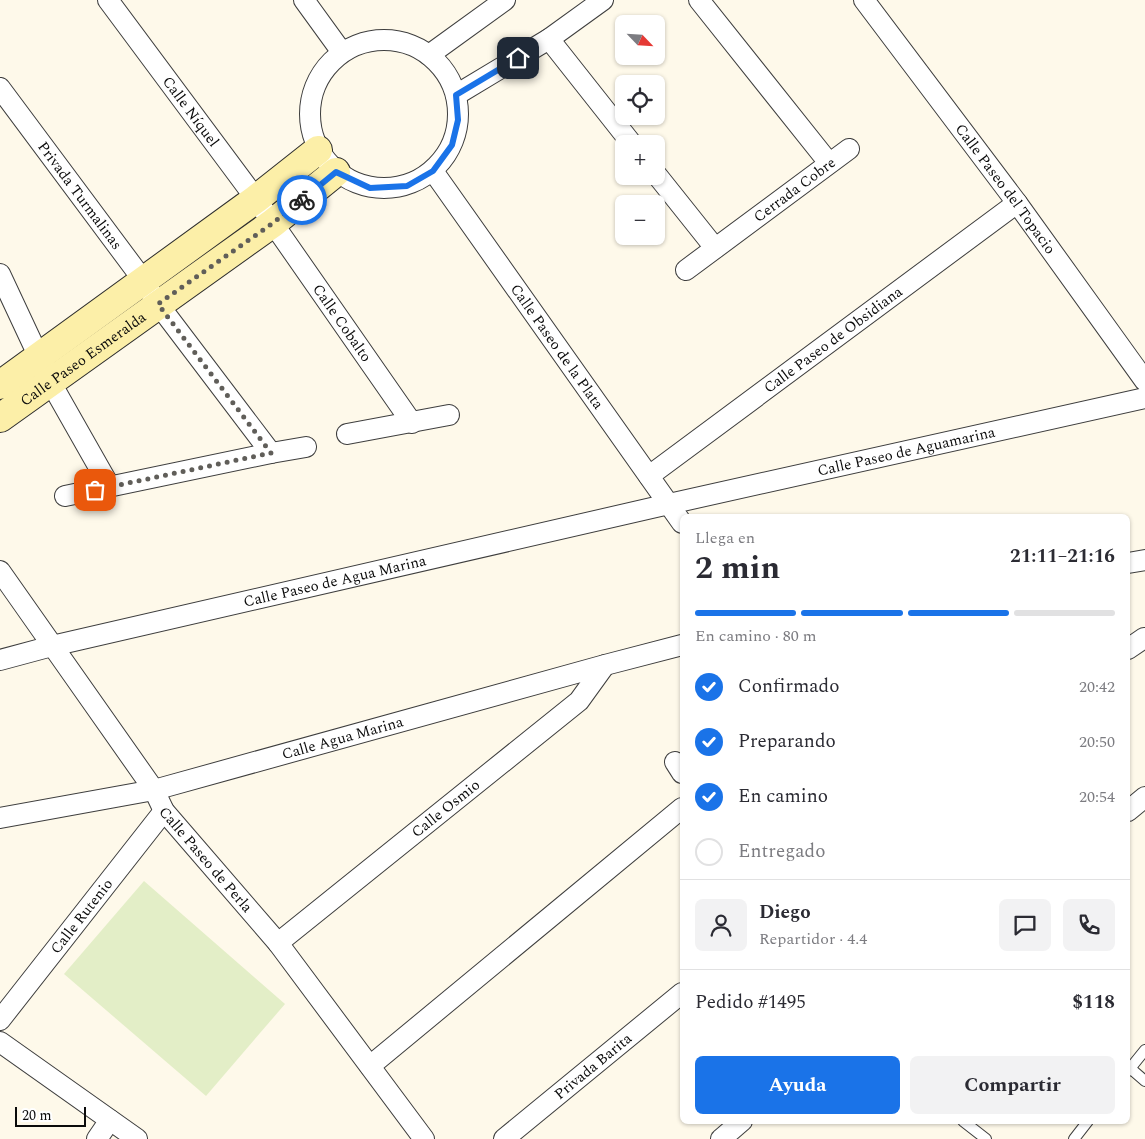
<!DOCTYPE html>
<html lang="es">
<head>
<meta charset="utf-8">
<style>
	:root { --surface:#fff; --page:#f2f2f3; --text:#2b2b33; --muted:#7c7c81; --line:#e1e1e2; --accent:#1a73e8 }
	body { margin:0; font-family:Spectral,serif; background:var(--page); color:var(--text); height:100vh; display:flex; flex-direction:column; font-size:19px; white-space:nowrap }
	* { box-sizing:border-box; margin:0 }
	p { font-size:16px; color:var(--muted) }
	.icon { flex:none; width:28px; height:28px; fill:none; stroke:currentColor; stroke-width:2; stroke-linecap:round; stroke-linejoin:round }
	.map { position:relative; flex:1; overflow:hidden }
	.panel { position:absolute; left:680px; top:514px; width:450px; height:610px; display:flex; flex-direction:column; background:var(--surface); border-radius:8px; box-shadow:0 1px 4px #0004 }
	.panel>* { flex:none }
	.needle { width:32px; rotate:115deg }
	.buttons { position:absolute; left:615px; top:15px; display:grid; gap:10px }
	.buttons a { display:grid; place-items:center; width:50px; height:50px; border-radius:8px; background:var(--surface); box-shadow:0 1px 4px #0004; font-size:25px }
	.scale { position:absolute; left:15px; bottom:12px; width:71px; box-sizing:border-box; padding-left:5px; border:2px solid #0b0b0b; border-top:0; font-size:14px; line-height:18px; white-space:nowrap; color:#0b0b0b; -webkit-text-stroke:4px #fff; paint-order:stroke }
	.pin { position:absolute; display:grid; place-items:center; width:42px; height:42px; color:#fff; margin:-21px; border-radius:10px; box-shadow:0 2px 8px #0006 }
	.courier { position:absolute; display:grid; place-items:center; width:50px; height:50px; margin:-25px; border:4px solid #1a73e8; border-radius:50%; background:#fff; color:#222; box-shadow:0 1px 6px #0007 }
	.head em { font-style:normal; font-weight:700 }
	.head div { display:flex; flex-direction:column-reverse }
	.head { display:flex; align-items:center; justify-content:space-between; height:85px; padding:0 15px }
	h1 { font-size:32px; font-weight:700; line-height:38px }
	.bar { display:grid; grid-template-columns:repeat(4,1fr); gap:8px 5px; align-content:center; height:60px; padding:0 15px }
	.bar i { height:6px; border-radius:4px; background:var(--line) }
	.bar .current { background:var(--accent) }
	.bar p { grid-column:span 4 }
	.line { display:flex; align-items:center; gap:12px; padding:0 15px; border-top:1px solid var(--line) }
	.line div { flex:1 }
	.round { display:grid; place-items:center; flex:none; width:52px; height:52px; border-radius:8px; background:var(--page) }
	ol { padding:0 15px; list-style:none }
	li { display:flex; align-items:center; gap:15px; height:55px }
	li p { margin-inline-start:auto }
	li .icon { padding:5px; border-radius:50%; background:var(--accent); color:#fff; stroke-width:4 }
	li:last-child { color:var(--muted) }
	li i { width:28px; height:28px; border:2px solid var(--line); border-radius:50% }
	.primary-button { display:flex; gap:10px; margin-top:auto; padding:10px 15px }
	.primary-button a { flex:1; height:58px; border-radius:8px; background:var(--accent); color:#fff; font-size:20px; font-weight:700; line-height:58px; text-align:center }
	.primary-button a+a { background:var(--page); color:var(--text) }
	.map>svg:first-child { display:block }
</style>
</head>
<body>
<div class="map">
<svg width="1145" height="1139" viewBox="0 0 1145 1139">
	<rect width="100%" height="100%" fill="#fef9ea"/>
	<path fill="#e3eec7" d="M144,881l141,123 -79,92 -142,-122z"/>
	<g fill="none" stroke-linecap="round" stroke-linejoin="round">
		<defs>
			<path id="lane" d="M1130,1068l15,13
				M1128,1071l17,-21
				M963,1121l23,18
				M1074,1139l14,-18"/>
			<g id="street">
				<path id="s1" d="M108,0l148,199 156,224"/>
				<path d="M304,0l37,51"/>
				<path d="M699,0l130,163"/>
				<path id="s2" d="M864,0l153,203 128,178"/>
				<path d="M549,39l83,105"/>
				<circle cx="384" cy="114" r="74"/>
				<path d="M429,55l76,-55"/>
				<path id="s3" d="M0,88l143,192 15,24 113,149"/>
				<path d="M456,95l93,-56 54,-39"/>
				<path id="s4" d="M433,171l249,352"/>
				<path d="M656,174l59,74"/>
				<path id="s5" d="M686,270l163,-121"/>
				<path d="M0,274l51,109 59,104"/>
				<path d="M347,434l102,-19"/>
				<path id="s6" d="M649,476l368,-273"/>
				<path d="M65,496l206,-43 35,-6"/>
				<path d="M1128,563l17,-3"/>
				<path id="s7" d="M0,571l154,219 10,21 114,132 146,196"/>
				<path d="M1128,649l16,-11 1,1"/>
				<path id="s8" d="M0,660l52,-14 617,-142 476,-106"/>
				<path d="M675,762l7,11"/>
				<path d="M1128,811l17,-14"/>
				<path id="s9" d="M0,818l154,-28 451,-125 77,-20"/>
				<path id="s10" d="M278,943l301,-242 26,-36"/>
				<path id="s11" d="M0,1020l164,-209"/>
				<path d="M0,1042l137,97"/>
				<path d="M370,1066l312,-258"/>
				<path d="M97,1139l13,-19"/>
				<path id="s12" d="M504,1139l178,-146"/>
				<path d="M721,1139l21,-18"/>
			</g>
			<g id="secondary">
				<path d="M0,385l256,-186 62,-49"/>
				<path id="s13" d="M0,418l273,-195 63,-51"/>
			</g>
		</defs>
		<use href="#lane" stroke="#3e3e3e" stroke-width="12"/>
		<use href="#street" stroke="#3e3e3e" stroke-width="22"/>
		<use href="#secondary" stroke="#2d2d2d" stroke-width="30"/>
		<use href="#lane" stroke="#fff" stroke-width="10"/>
		<use href="#street" stroke="#fff" stroke-width="20"/>
		<use href="#secondary" stroke="#fcefa8" stroke-width="28"/>
	</g>
	<g fill="none" stroke-linecap="round" stroke-linejoin="round">
		<path stroke="#605e59" stroke-width="5" stroke-dasharray="0 9" d="M95,490l176,-37 -113,-149 115,-81 29,-23"/>
		<path stroke="#1a73e8" stroke-width="6" d="M302,200l34,-28 34,16 37,-2 26,-15 19,-26 6,-25 -2,-25 62,-37"/>
	</g>
	<g text-anchor="middle" dominant-baseline="central" stroke-width="5" stroke-linejoin="round" paint-order="stroke">
		<g font-size="15" fill="#0b0b0b" stroke="#fff">
			<text stroke="none"><textPath href="#s1" startOffset="139">Calle Níquel</textPath></text>
			<text stroke="none"><textPath href="#s5" startOffset="135">Cerrada Cobre</textPath></text>
			<text stroke="none"><textPath href="#s2" startOffset="236">Calle Paseo del Topacio</textPath></text>
			<text stroke="none"><textPath href="#s3" startOffset="134">Privada Turmalinas</textPath></text>
			<text stroke="none"><textPath href="#s1" startOffset="399">Calle Cobalto</textPath></text>
			<text stroke="none"><textPath href="#s6" startOffset="229">Calle Paseo de Obsidiana</textPath></text>
			<text stroke="none"><textPath href="#s4" startOffset="215">Calle Paseo de la Plata</textPath></text>
			<text stroke="none"><textPath href="#s13" startOffset="102">Calle Paseo Esmeralda</textPath></text>
			<text stroke="none"><textPath href="#s8" startOffset="930">Calle Paseo de Aguamarina</textPath></text>
			<text stroke="none"><textPath href="#s8" startOffset="344">Calle Paseo de Agua Marina</textPath></text>
			<text stroke="none"><textPath href="#s9" startOffset="352">Calle Agua Marina</textPath></text>
			<text stroke="none"><textPath href="#s10" startOffset="215">Calle Osmio</textPath></text>
			<text stroke="none"><textPath href="#s7" startOffset="355">Calle Paseo de Perla</textPath></text>
			<text stroke="none"><textPath href="#s11" startOffset="132">Calle Rutenio</textPath></text>
			<text stroke="none"><textPath href="#s12" startOffset="115">Privada Barita</textPath></text>
		</g>
	</g>
</svg>
<div class="buttons">
<a><svg class="needle" viewBox="-14 -14 28 28"><path d="M0-13l5 13h-10z" fill="#e53935"/><path d="M0 13l5-13h-10z" fill="#7c7c81"/></svg></a>
<a><svg class="icon" aria-label="locate" viewBox="0 0 24 24"><circle cx="12" cy="12" r="6"/><path d="M12 2v4M12 18v4M2 12h4M18 12h4"/></svg></a>
<a>+</a>
<a>−</a>
</div>
<div class="scale">20 m</div>
<div class="pin" style="left:95px;top:490px;background:#ea580c"><svg class="icon" aria-label="bag" viewBox="0 0 24 24"><path d="M5 8h14l-1 12H6zM9 8a3 3 0 0 1 6 0"/></svg></div>
<div class="pin" style="left:518px;top:58px;background:#1f2937"><svg class="icon" aria-label="home" viewBox="0 0 24 24"><path d="M3 11l9-7 9 7M6 9v11h12V9"/></svg></div>
<div class="courier" style="left:302px;top:200px"><svg class="icon" aria-label="bike" viewBox="0 0 24 24"><circle cx="6" cy="16" r="4"/><circle cx="18" cy="16" r="4"/><path d="M6 16l4-8h5l3 8M10 8l3 8H6M13 5h3"/></svg></div>
<section class="panel">
<div class="head"><div><h1>2 min</h1><p>Llega en</p></div><em>21:11–21:16</em></div>
<div class="bar"><i class="current"></i><i class="current"></i><i class="current"></i><i></i><p>En camino · 80 m</p></div>
<ol>
<li><svg class="icon" aria-label="check" viewBox="0 0 24 24"><path d="M5 12l5 5 9-10"/></svg>Confirmado<p>20:42</p></li>
<li><svg class="icon" aria-label="check" viewBox="0 0 24 24"><path d="M5 12l5 5 9-10"/></svg>Preparando<p>20:50</p></li>
<li><svg class="icon" aria-label="check" viewBox="0 0 24 24"><path d="M5 12l5 5 9-10"/></svg>En camino<p>20:54</p></li>
<li><i></i>Entregado</li>
</ol>
<div class="line" style="height:90px"><a class="round"><svg class="icon" aria-label="person" viewBox="0 0 24 24"><circle cx="12" cy="8" r="4"/><path d="M4 21q1-7 8-7t8 7"/></svg></a><div><b>Diego</b><p>Repartidor · 4.4</p></div><a class="round"><svg class="icon" aria-label="chat" viewBox="0 0 24 24"><path d="M4 5h16v11H9l-5 4z"/></svg></a><a class="round"><svg class="icon" aria-label="phone" viewBox="0 0 24 24"><path d="M5 4h4l2 5-3 2q2 4 5 5l2-3 5 2v4C11 20 4 13 5 4z"/></svg></a></div>
<div class="line" style="height:65px"><div>Pedido #1495</div><b>$118</b></div>
<div class="primary-button"><a>Ayuda</a><a>Compartir</a></div>
</section>
</div>
</body>
</html>
